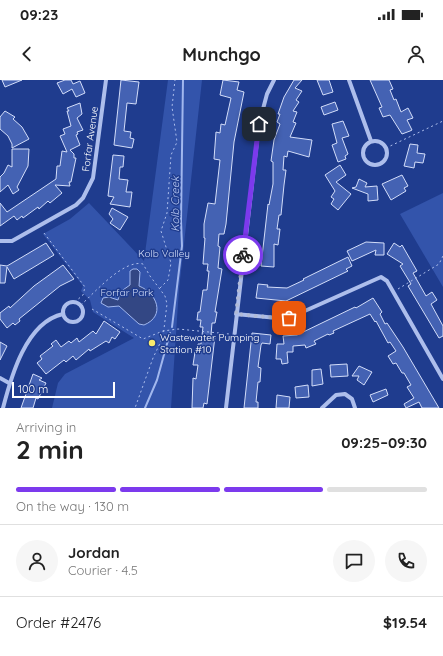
<!DOCTYPE html>
<html lang="en">
<head>
<meta charset="utf-8">
<style>
	:root { --surface:#fff; --page:#f6f6f6; --text:#222; --muted:#767676; --line:#e0e0e0; --accent:#7c3aed }
	body { margin:0; font-family:Quicksand,sans-serif; background:var(--page); color:var(--text); height:100vh; display:flex; flex-direction:column; font-size:15px; white-space:nowrap }
	* { box-sizing:border-box; margin:0 }
	p { font-size:13px; color:var(--muted) }
	.icon { flex:none; width:22px; height:22px; fill:none; stroke:currentColor; stroke-width:2; stroke-linecap:round; stroke-linejoin:round }
	.map { position:relative; height:328px; overflow:hidden }
	.panel { display:flex; flex-direction:column; background:var(--surface); flex:1 }
	.panel>* { flex:none }
	.scale { position:absolute; left:12px; bottom:10px; width:103px; box-sizing:border-box; padding-left:4px; border:2px solid #fff; border-top:0; font-size:11px; line-height:14px; white-space:nowrap; color:#fff; -webkit-text-stroke:3px #1f3c8e; paint-order:stroke }
	.pin { position:absolute; display:grid; place-items:center; width:34px; height:34px; color:#fff; margin:-17px; border-radius:8px; box-shadow:0 2px 6px #0006 }
	.courier { position:absolute; display:grid; place-items:center; width:40px; height:40px; margin:-20px; border:3px solid #7c3aed; border-radius:50%; background:#fff; color:#222; box-shadow:0 1px 5px #0007 }
	.headline em { font-style:normal; font-weight:700 }
	.headline div { display:flex; flex-direction:column-reverse }
	.headline { display:flex; align-items:center; justify-content:space-between; height:68px; padding:0 16px }
	h1 { font-size:26px; font-weight:700; line-height:30px }
	.bar { display:grid; grid-template-columns:repeat(4,1fr); gap:6px 4px; align-content:center; height:48px; padding:0 16px }
	.bar i { height:5px; border-radius:3px; background:var(--line) }
	.bar .current { background:var(--accent) }
	.bar p { grid-column:span 4 }
	.line { display:flex; align-items:center; gap:10px; padding:0 16px; border-top:1px solid var(--line) }
	.line div { flex:1 }
	.round { display:grid; place-items:center; flex:none; width:42px; height:42px; border-radius:21px; background:var(--page) }
	.status { display:flex; justify-content:space-between; align-items:center; height:28px; padding:0 20px; background:var(--surface); direction:ltr }
	.status svg { height:11px; fill:currentColor }
	header { display:flex; justify-content:space-between; align-items:center; height:52px; padding:0 16px; background:var(--surface); font-size:18px; font-weight:700 }
	.map>svg:first-child { display:block }
</style>
</head>
<body>
<div class="status"><b>09:23</b><svg viewBox="0 0 49 12"><path d="M0 12V9h3v3zM5 12V6h3v6zM10 12V3h3v9zM15 12V0h3v12zM26 1h20v11H26zM47 4h2v5h-2z"/></svg></div>
<header><svg class="icon" aria-label="back" viewBox="0 0 24 24"><path d="M15 5l-7 7 7 7"/></svg>Munchgo<svg class="icon" aria-label="person" viewBox="0 0 24 24"><circle cx="12" cy="8" r="4"/><path d="M4 21q1-7 8-7t8 7"/></svg></header>
<div class="map">
<svg width="443" height="328" viewBox="0 0 443 328">
	<rect width="100%" height="100%" fill="#1f3c8e"/>
	<path fill="#3354ab" d="M168,0h34l-23,209 -8,119h-119l6,-25 7,-9 69,-36 -41,-26 -3,-12 -9,-9 2,-5 -40,-52 27,-15 19,-16 55,58z
		M443,113v94l-43,-73z"/>
	<path fill="#334784" stroke="#a1b7ee" d="M133,189h4l3,3 -1,14c18,7 27,30 5,39l-5,-1 -20,-18 -11,1 -7,-4 2,-5 6,-1 9,3 2,-8 10,-7v-14z"/>
	<g fill="none" stroke-linecap="round" stroke-linejoin="round">
		<path stroke="#a1b7ee" stroke-width="2" d="M172,247l10,-81 -1,-25 2,-141
			M145,328l12,-28 13,-47"/>
	</g>
	<path fill="#4462b3" stroke="#d3ddf9" d="M2,0h20l-17,7z
		M65,0h6l2,4 7,-3 5,12 -9,4 -4,-8 -9,5 -6,-11z
		M121,0l18,2 -3,22 -9,-1 -3,28 7,1 -1,6 4,1 -2,9 -18,-3z
		M223,0l16,2 -2,8 7,2 -10,50 -8,82 -2,10h-5l-1,12 2,1 -2,21 4,1 -7,43h2l-2,11h-3l-1,12 4,1 -8,68 -3,-1 -1,5h-11l1,-30 3,1 2,-14h-5l2,-13 2,1 1,-9h3l2,-17h-3l1,-7h-4l1,-8h2l3,-22h4l2,-19h-2l1,-7h-5l2,-26h-1v-14l4,-21 7,1 5,-44 -6,-1 2,-27 4,1 1,-9 4,1 6,-27 -11,-3z
		M294,0h8l-7,8 7,3 -6,9 3,2 -6,9 4,1 -4,10 3,1 -6,14 22,3 -3,17 -21,-6 -1,6 -3,-1 -1,14h3l-2,15 -3,30h-2l-2,14h3l-2,16 -4,-1v23l-13,-1 7,-62 1,1 4,-21v-22l-2,-1 3,-21 6,-16 -3,-2 3,-8h-2l6,-17z
		M317,0h12l4,12 -10,3z
		M370,0h19l4,9 -3,1 4,10 2,-1 5,13 7,-4 5,10 -6,2 5,10 -2,1 -8,3 -12,-19 -7,2 -4,-9 3,-1z
		M335,22l3,8 -14,5 -3,-8z
		M80,23l2,11 -5,4 6,12 -6,2 1,2 -2,1 4,10 -10,5 4,4v4h2l-5,24h-2l1,4 -15,-1 7,8 -12,10 -2,-2 -9,8 -1,-2 -15,11 -1,-2 -5,4 -3,-4 -14,10v-23l7,9 49,-33 1,-13h3l2,-15 5,1 -7,-16 5,-2 -2,-5 8,-3 -4,-15h2l-2,-3z
		M5,31l10,6 -2,2 9,8 7,12 -17,9v-4l-4,-8 -8,-7v-12z
		M343,41l6,15 -7,2 6,16 -3,2 1,3 -8,3 -6,-17 5,-2 -5,-19z
		M410,64l8,1 -1,8 8,1 -2,9 -8,-1 -1,6 -10,-2z
		M12,69h17l-1,17 -11,21 2,3 -6,4 -5,-9 -8,7v-15l4,-4 4,-8 4,2z
		M113,75l11,1 -1,11h-3l-1,12 9,1 -2,12h6l-2,15 -20,-3 4,-7 -6,-1z
		M340,85l6,10 -10,7 15,12 -13,16 -7,-6 3,-5 -3,-2 4,-6 -10,-16z
		M402,95l6,11 -4,2 2,3 -15,9 -9,-16z
		M359,99l8,4 -2,4 12,-1 1,14 -10,1v-7l-16,-6 4,-1z
		M112,128l16,9 -8,13 -10,-7 3,-4 -4,-5z
		M366,162l18,1v12h-9l1,-5 -24,11 -5,-10z
		M46,163l8,12 -40,24 -7,-12 -2,16h-5v-18l7,1z
		M394,163l6,4 2,-2 15,26 -4,2 13,23 6,-4 5,8 -6,4 12,22v10l-4,2 -31,-52 3,-2 -11,-18 3,-2 -16,-10z
		M348,177l4,9 -6,3 2,2 -62,30 -30,-3 2,-14 10,1 -1,2 20,1 17,-8 -1,-1z
		M63,185l11,14 -14,7 -41,33 1,2 -5,4 -2,-2 -6,5 -7,-9v-6l9,-7 1,2 24,-22z
		M373,218l9,14 -2,2 5,10 2,-1 16,24 36,61h-17l-3,-6 -13,6 -2,-4 10,-6 -7,-11 4,-2 -7,-12h-2l-6,-10 -3,1 -5,-8 8,-5 -6,-9 -2,1 -12,-22 -1,1 -5,-8 -37,17 1,2 -5,2 -1,-1 -14,7 2,3 -10,4 -1,-3 -12,1v6h-6l1,11 -6,1 -1,-5h-5l1,-15h7l-1,-8 14,-1 58,-28 1,1z
		M104,241l16,11 -5,7 -3,-2 -3,6 -3,-2 -16,10 -1,-2 -13,11 -3,-4 -7,6 -2,-2 -18,14 -9,-11 5,-4 -2,-3 13,-10 -2,-2 5,-4 5,7 8,-6 2,2 6,-5 2,4 14,-11 3,3z
		M252,253l19,2 -1,9 -8,-1 -1,2 -3,22 3,1 -1,14h-2l-2,20h2v6h-14z
		M0,262l7,4 -7,14z
		M347,284l1,12 -17,1 -1,-12z
		M359,286l13,6 -8,13 -7,-5 2,-4h-7z
		M321,289l2,15 -11,2v-16z
		M33,294l9,4 -3,2 7,3 -8,16 -2,-1 -3,10h-12z
		M308,305l1,12 -13,1 -1,-11z
		M386,309l2,6 -15,7 -3,-7z
		M277,315l13,2 -1,11h-13z"/>
	<g fill="none" stroke-linecap="round" stroke-linejoin="round">
		<path stroke="#adbeec" stroke-width="1" stroke-dasharray="2 3" stroke-linecap="butt" d="M386,68l57,-27
			M44,153l41,54 -2,8 -7,6
			M160,208l8,-8 3,-17 -10,-32 6,-18 4,-58 6,-13 -5,-35 3,-27
			M398,209l41,-25 4,-8
			M81,225c14,-13 43,-46 62,-41l7,12 15,20 2,8 -4,33 -10,21 -18,50
			M92,229l51,30 20,-8 15,-2 51,5"/>
		<path stroke="#adbeec" stroke-width="4" d="M349,0l22,61
			M363 73a12 12 0 1 1 24 0a12 12 0 1 1-24 0Z
			M0,161h12l64,-36 7,-7 10,-20 13,-98
			M63 232a10 10 0 1 1 20 0a10 10 0 1 1-20 0Z
			M236,234l41,4h12l92,-41 6,4 56,98
			M0,298l9,5
			M3,328c8,-31 23,-86 60,-94
			M226,328l33,-284 8,-30 7,-14
			M322,328l14,-13 9,-1 7,5 3,9"/>
	</g>
	<g fill="none" stroke-linecap="round" stroke-linejoin="round">
		<path stroke="#b1bbd7" stroke-width="4" stroke-dasharray="0 7.2" d="M243,175l-7,59 41,4h12"/>
		<path stroke="#7c3aed" stroke-width="5" d="M243,175l16,-131"/>
	</g>
	<circle fill="#faeb6d" stroke="#1f3c8e" stroke-width="1.5" cx="152" cy="263" r="4"/>
	<g text-anchor="middle" dominant-baseline="central" stroke-width="3" stroke-linejoin="round" paint-order="stroke">
		<g font-size="10" fill="#fff" stroke="#1f3c8e">
			<text transform="translate(90 59) rotate(-82)">Forfar Avenue</text>
		</g>
		<g font-size="10" fill="#d3ddf9" stroke="#1f3c8e">
			<text x="164" y="173">Kolb Valley</text>
			<text x="127" y="212">Forfar Park</text>
		</g>
		<g font-size="10" fill="#fff" stroke="#1f3c8e" text-anchor="start">
			<text x="160" y="257">Wastewater Pumping<tspan x="160" dy="12">Station #10</tspan></text>
		</g>
		<g font-size="11" font-style="italic" fill="#b9c9f3" stroke="#1f3c8e">
			<text transform="translate(175 124) rotate(-90)">Kolb Creek</text>
		</g>
	</g>
</svg>
<div class="scale">100 m</div>
<div class="pin" style="left:289px;top:238px;background:#ea580c"><svg class="icon" aria-label="bag" viewBox="0 0 24 24"><path d="M5 8h14l-1 12H6zM9 8a3 3 0 0 1 6 0"/></svg></div>
<div class="pin" style="left:259px;top:44px;background:#1f2937"><svg class="icon" aria-label="home" viewBox="0 0 24 24"><path d="M3 11l9-7 9 7M6 9v11h12V9"/></svg></div>
<div class="courier" style="left:243px;top:175px"><svg class="icon" aria-label="bike" viewBox="0 0 24 24"><circle cx="6" cy="16" r="4"/><circle cx="18" cy="16" r="4"/><path d="M6 16l4-8h5l3 8M10 8l3 8H6M13 5h3"/></svg></div>
</div>
<section class="panel">
<div class="headline"><div><h1>2 min</h1><p>Arriving in</p></div><em>09:25–09:30</em></div>
<div class="bar"><i class="current"></i><i class="current"></i><i class="current"></i><i></i><p>On the way · 130 m</p></div>
<div class="line" style="height:72px"><a class="round"><svg class="icon" aria-label="person" viewBox="0 0 24 24"><circle cx="12" cy="8" r="4"/><path d="M4 21q1-7 8-7t8 7"/></svg></a><div><b>Jordan</b><p>Courier · 4.5</p></div><a class="round"><svg class="icon" aria-label="chat" viewBox="0 0 24 24"><path d="M4 5h16v11H9l-5 4z"/></svg></a><a class="round"><svg class="icon" aria-label="phone" viewBox="0 0 24 24"><path d="M5 4h4l2 5-3 2q2 4 5 5l2-3 5 2v4C11 20 4 13 5 4z"/></svg></a></div>
<div class="line" style="height:52px"><div>Order #2476</div><b>$19.54</b></div>
</section>
</body>
</html>
